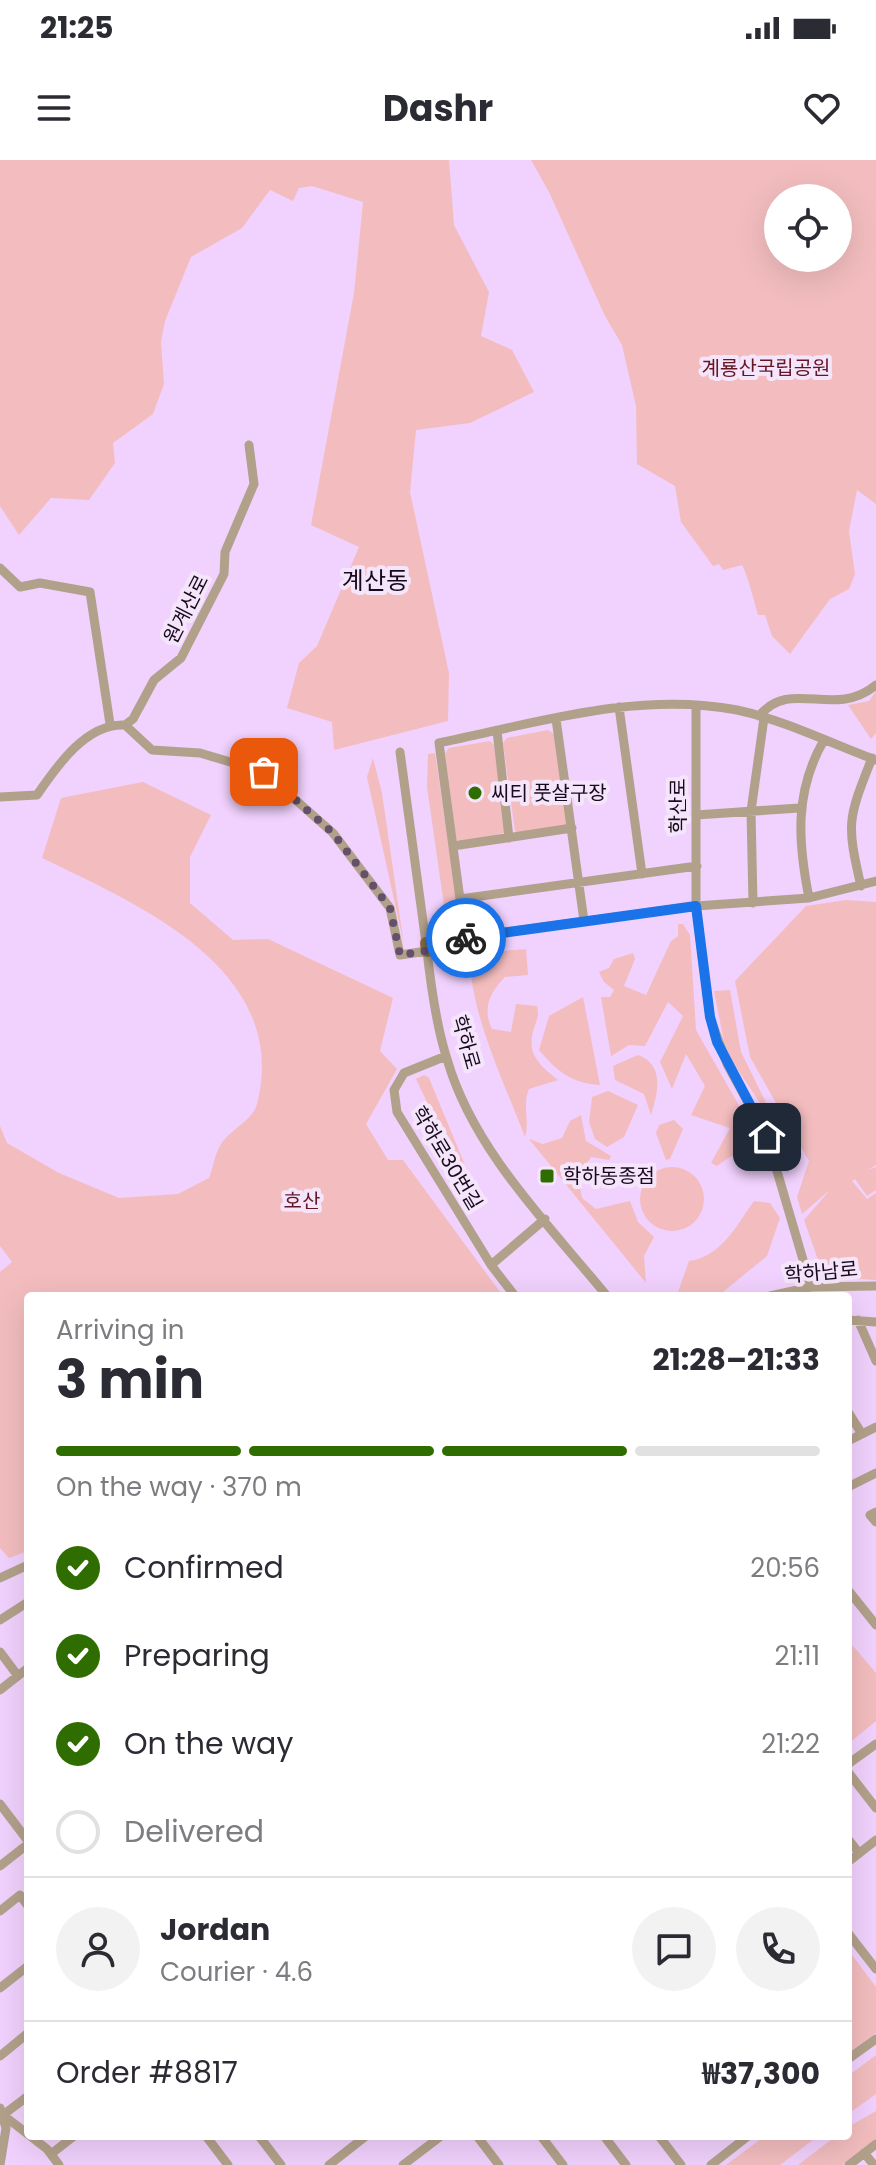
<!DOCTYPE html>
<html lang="en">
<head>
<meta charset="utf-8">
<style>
	:root { --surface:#fff; --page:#f2f2f3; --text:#2b2b33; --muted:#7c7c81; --line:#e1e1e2; --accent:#2f6d00 }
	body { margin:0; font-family:Poppins,"Noto Sans KR",sans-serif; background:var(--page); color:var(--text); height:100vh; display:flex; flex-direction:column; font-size:30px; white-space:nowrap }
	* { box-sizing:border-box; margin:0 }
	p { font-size:26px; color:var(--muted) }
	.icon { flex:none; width:44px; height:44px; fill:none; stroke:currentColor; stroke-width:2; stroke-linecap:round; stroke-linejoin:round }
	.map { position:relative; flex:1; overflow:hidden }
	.sheet { position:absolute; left:24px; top:1132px; width:828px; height:848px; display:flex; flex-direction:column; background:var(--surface); border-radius:8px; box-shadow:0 8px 32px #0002 }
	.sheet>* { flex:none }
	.controls { position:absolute; left:764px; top:24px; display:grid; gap:16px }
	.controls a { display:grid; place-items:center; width:88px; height:88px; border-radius:50%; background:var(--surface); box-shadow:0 8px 32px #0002; font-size:40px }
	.pin { position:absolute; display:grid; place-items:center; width:68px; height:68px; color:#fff; margin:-34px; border-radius:16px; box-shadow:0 4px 12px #0006 }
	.courier { position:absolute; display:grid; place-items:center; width:80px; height:80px; margin:-40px; border:6px solid #1a73e8; border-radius:50%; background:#fff; color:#222; box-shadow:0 2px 10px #0007 }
	.summary em { font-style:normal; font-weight:700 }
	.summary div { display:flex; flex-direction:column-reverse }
	.summary { display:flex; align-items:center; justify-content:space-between; height:136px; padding:0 32px }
	h1 { font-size:52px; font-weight:700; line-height:60px }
	.bar { display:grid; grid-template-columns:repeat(4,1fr); gap:12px 8px; align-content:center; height:96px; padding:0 32px }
	.bar i { height:10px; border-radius:6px; background:var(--line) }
	.bar .current { background:var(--accent) }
	.bar p { grid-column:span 4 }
	.line { display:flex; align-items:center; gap:20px; padding:0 32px; border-top:2px solid var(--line) }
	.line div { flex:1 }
	.round { display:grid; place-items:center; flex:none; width:84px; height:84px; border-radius:42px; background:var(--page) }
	ol { padding:0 32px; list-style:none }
	li { display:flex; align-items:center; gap:24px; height:88px }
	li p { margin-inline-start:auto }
	li .icon { padding:8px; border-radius:50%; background:var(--accent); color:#fff; stroke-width:4 }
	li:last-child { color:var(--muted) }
	li i { width:44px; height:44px; border:4px solid var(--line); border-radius:50% }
	.status { display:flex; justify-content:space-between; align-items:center; height:56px; padding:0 40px; background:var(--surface); direction:ltr }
	.status svg { height:22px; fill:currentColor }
	header { display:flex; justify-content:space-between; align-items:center; height:104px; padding:0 32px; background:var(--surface); font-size:36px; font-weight:700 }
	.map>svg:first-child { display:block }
</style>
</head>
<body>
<div class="status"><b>21:25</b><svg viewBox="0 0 49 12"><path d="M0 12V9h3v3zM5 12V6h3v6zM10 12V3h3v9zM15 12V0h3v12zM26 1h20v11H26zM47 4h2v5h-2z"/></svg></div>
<header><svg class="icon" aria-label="menu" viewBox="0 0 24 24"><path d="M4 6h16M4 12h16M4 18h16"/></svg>Dashr<svg class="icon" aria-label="heart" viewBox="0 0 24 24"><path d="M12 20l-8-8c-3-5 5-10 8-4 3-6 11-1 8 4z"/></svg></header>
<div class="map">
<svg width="876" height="2005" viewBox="0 0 876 2005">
	<rect width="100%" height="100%" fill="#f1d1fd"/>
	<path fill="#f3bdbf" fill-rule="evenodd" d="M0,0h449l5,65 35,67 -8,44 31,14 22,42 -64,31 -54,7 -6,62 39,181 -1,48 -114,29 -2,-28 -45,-14 12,-45 18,-17 42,-99 -48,-22 43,-232 9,-91 -51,-16 -13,2 -6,13 -23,-11 -28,38 -51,29 -26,64 -4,21 3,42 -11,30 -40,29 2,20 -26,37 -38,-2 -32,37 -19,-29z
		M531,0h345v344l-19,-14 -8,41 6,43 -6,15 -19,10 -40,55 -18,-18 -7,-21h-7c-3,-11 -11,-42 -16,-50l-19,5 -4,-6 -6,2 -32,-44 -6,-36 -38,-22 -1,-58 -14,-61 -17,-29 -56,-124zM838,38v60h-60v-60z
		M876,531v42l-5,6 -23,-34 21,-4z
		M548,570l6,4 13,91 -48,9 -4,-3 -12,-88 4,-5z
		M490,581l4,4 11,88 -44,9 -5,-3 -11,-86 4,-5z
		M435,593l23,157 2,22 -4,3 -9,-9 -20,-139 1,-33z
		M373,598l9,35 22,152 -37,-168z
		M143,622l68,33 -21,42v46l43,37 35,-1 125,59 -13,53 17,18 -31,55 22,36h15l100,136h-475v255l-19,7 -9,-10v-276l12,-10 -12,-16v-120l7,17 52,30 60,25 59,-4 31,-16c4,-10 6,-25 12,-34 9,-14 32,-24 36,-40 34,-135 -118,-199 -215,-246l19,-60z
		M846,740l30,2v263l-8,5 8,-3v23l-9,6 -12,-17 -3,2 15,18 9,-6v87l-52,-3 -20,-57 26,-30 -28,24 -5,-17 12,-36 -59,-104 -15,-76 71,-75z
		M678,764h5l7,11 6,95 54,95 8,23 -28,9 -13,9 -6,-3 19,-35 -39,-13 14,-29 -19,-32 -14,35 -12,-27 23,-46 -15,-14 -23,44 -16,-1 -18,11 -10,-59h9l4,-7 -10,-8 -5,-10 10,-4 5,-9 19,-6 2,6 -11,27 22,9 25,-54 7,-5z
		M526,789l2,26 -23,2c-15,15 -23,31 -13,52l19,3 5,-28 21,2c2,9 1,11 -2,19 -10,28 3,39 23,55l-29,9c-7,16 1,31 -4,48 -23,-60 -53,-119 -56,-183z
		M730,830l11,62 47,95v27l-22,-62 -40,-60 -12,-61z
		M583,837l17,88c-29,-2 -42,-13 -61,-35l10,-34z
		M638,895c27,10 20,38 13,60l-7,-21 -29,-14 -2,-14z
		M424,915l5,3 38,92 -6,4 -45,-95z
		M608,931l30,14 -14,32 -17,10 -12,-8 -6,-17 3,-25z
		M581,955l5,26 25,15 -2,4 -18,-3 -13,21 4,20 14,11 34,-8 8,21 16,15 -10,19 2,27 -117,-144 14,5 19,-6 8,-17z
		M674,960l9,9 -13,30 -4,1 -10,-27 3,-8z
		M640 1039a32 32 0 1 1 64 0a32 32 0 1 1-64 0Z
		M754,1041l16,2 10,15 -13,38 -49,40h-57l17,-4 11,-31c32,-4 47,-35 65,-60z
		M848,1480l28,33v48l-28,23z
		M849,1791l27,36v46l-28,20z
		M876,1895v39l-28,20v-38z
		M876,1951v28l-34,26h-44l38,-29h12v-9z
		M765,1976h53l-38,29h-54z"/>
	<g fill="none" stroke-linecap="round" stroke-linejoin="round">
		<path stroke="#b2a18a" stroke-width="9" d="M0,408l20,19 20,-4 50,9 20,132
			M696,546v200l14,111 17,47 40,73 44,150
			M619,547l23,167
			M759,556c32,-39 75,4 117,-31
			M556,559l28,202
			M125,565l8,-6 21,-39 27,-22 43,-84 1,-22 29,-68 -5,-39
			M497,571l12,107
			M400,592l26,191 270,-37 113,-8 67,-17
			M0,637l37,-2c20,-29 49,-72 88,-70l27,25 48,3 64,19 69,61 57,75 10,47 27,-4c4,36 9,74 20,108 26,91 102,166 160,237
			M696,655l103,-7
			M453,686l119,-18
			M697,706l-237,33 -21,-156c97,-20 198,-52 298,-33 47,10 93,33 139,50
			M861,726c-15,-64 -13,-67 11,-128
			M809,738c-11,-56 -15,-106 15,-158
			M753,743l-2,-92 13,-93
			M446,896l-42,17 -10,17 3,22 94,153 24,31
			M491,1105l54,-46
			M770,1136l41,-9 65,-1
			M848,1160l28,2
			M858,1160l18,41
			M848,1252l14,22
			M848,1281l28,-14
			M848,1327l28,-14
			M876,1352l-6,3 6,7
			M0,1418l28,-13
			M848,1430l28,35
			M0,1460l28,-18
			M0,1492l18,24
			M0,1530l28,-22
			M848,1604l28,-20
			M848,1612l28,36
			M0,1644l28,37
			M848,1679l11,14
			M848,1702l28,-22
			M0,1706l28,-22
			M0,1751l20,-16 8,11
			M848,1773l28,36
			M0,1828l28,-22
			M0,1896l28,-23
			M848,1899l28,-20
			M0,1948l6,20 -6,37
			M3,1955l44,34 12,16
			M3,1955l25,-19
			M206,1976l22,29
			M259,1976l22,29
			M477,1976l22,29
			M541,1976l22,29
			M604,1976l22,29
			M659,1976l22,29
			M864,1993l10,12
			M51,1994l23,-18
			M329,2005l37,-29
			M403,2005l38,-29
			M711,2005l37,-29
			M849,2005l27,-21"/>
		<path stroke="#8b6e41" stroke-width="12" d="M426,783l1,8"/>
	</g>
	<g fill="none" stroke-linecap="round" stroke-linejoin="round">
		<path stroke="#64506b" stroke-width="8" stroke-dasharray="0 14.4" d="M264,612l69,61 57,75 10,47 27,-4 -1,-8 40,-5"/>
		<path stroke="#1a73e8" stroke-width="10" d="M466,778l230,-32 14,111 7,25 50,95"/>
	</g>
	<g fill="#2f6d00" stroke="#f5e5fb" stroke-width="3">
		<circle cx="475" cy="633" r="8"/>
		<rect x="539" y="1008" width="16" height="16" rx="4"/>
	</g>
	<g text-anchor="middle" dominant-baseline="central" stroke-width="8" stroke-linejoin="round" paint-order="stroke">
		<g font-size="20" fill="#661623" stroke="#f5e5fb">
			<text x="766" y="208">계룡산국립공원</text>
			<text x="302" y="1041">호산</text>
		</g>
		<g font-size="20" fill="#180a1d" stroke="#f5e5fb">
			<text transform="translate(186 449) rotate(-63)">원계산로</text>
			<text transform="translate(678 646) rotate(-90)">학산로</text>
			<text transform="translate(466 882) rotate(74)">학하로</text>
			<text transform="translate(447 998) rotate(59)">학하로30번길</text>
			<text transform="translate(821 1112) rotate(-5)">학하남로</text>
		</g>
		<g font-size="20" fill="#180a1d" stroke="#f5e5fb" text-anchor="start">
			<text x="491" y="633">씨티 풋살구장</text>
			<text x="563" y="1016">학하동종점</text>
		</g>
		<g font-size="24" fill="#180a1d" stroke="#f5e5fb">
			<text x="375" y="420">계산동</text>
		</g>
	</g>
</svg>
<div class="controls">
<a><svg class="icon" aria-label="locate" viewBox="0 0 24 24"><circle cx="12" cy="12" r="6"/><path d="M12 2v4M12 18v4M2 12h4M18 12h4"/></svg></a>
</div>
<div class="pin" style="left:264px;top:612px;background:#ea580c"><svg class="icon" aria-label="bag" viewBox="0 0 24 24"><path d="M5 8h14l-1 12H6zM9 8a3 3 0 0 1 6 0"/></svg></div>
<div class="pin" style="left:767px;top:977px;background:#1f2937"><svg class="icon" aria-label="home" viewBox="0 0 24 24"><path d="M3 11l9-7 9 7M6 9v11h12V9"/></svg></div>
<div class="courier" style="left:466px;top:778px"><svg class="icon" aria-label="bike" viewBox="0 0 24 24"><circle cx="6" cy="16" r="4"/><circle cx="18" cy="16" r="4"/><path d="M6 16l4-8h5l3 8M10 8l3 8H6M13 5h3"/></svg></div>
<section class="sheet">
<div class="summary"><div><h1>3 min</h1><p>Arriving in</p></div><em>21:28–21:33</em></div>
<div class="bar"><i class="current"></i><i class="current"></i><i class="current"></i><i></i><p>On the way · 370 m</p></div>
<ol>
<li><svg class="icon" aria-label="check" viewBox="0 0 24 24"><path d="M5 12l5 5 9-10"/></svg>Confirmed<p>20:56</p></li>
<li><svg class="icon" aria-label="check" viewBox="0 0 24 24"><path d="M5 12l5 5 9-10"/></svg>Preparing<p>21:11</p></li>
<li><svg class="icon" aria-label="check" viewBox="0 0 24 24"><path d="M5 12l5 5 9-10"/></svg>On the way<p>21:22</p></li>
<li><i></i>Delivered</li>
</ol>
<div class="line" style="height:144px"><a class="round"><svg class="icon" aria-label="person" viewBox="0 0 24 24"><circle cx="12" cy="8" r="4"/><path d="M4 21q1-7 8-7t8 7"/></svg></a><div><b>Jordan</b><p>Courier · 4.6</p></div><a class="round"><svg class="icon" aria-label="chat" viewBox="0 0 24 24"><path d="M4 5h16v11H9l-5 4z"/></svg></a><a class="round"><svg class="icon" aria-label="phone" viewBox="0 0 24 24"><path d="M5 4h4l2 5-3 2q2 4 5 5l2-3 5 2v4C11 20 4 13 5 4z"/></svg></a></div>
<div class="line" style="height:104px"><div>Order #8817</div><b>₩37,300</b></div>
</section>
</div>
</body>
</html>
